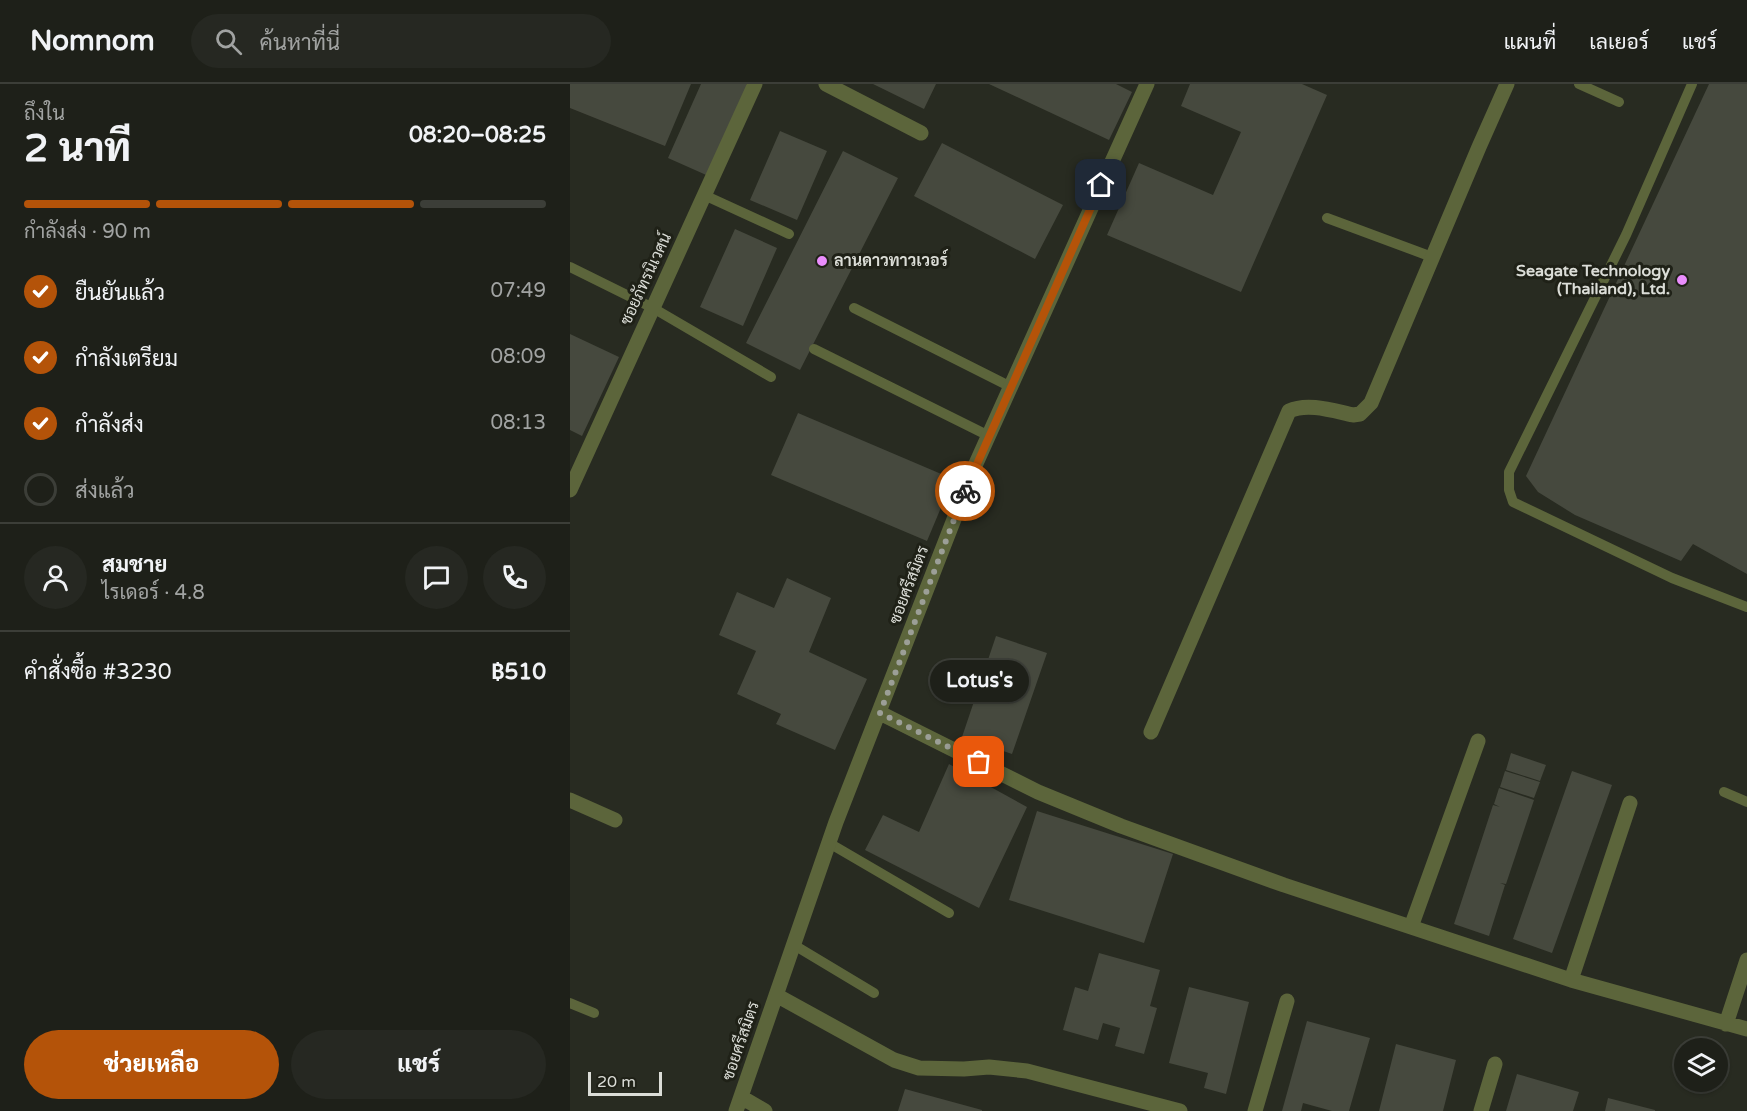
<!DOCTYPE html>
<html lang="th">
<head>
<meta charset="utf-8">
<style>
	:root { --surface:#1e2019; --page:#262822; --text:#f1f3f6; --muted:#a1a3a2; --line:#3c3e38; --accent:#b45309 }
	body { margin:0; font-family:"Varela Round",Sarabun,sans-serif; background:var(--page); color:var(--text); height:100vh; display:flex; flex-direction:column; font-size:22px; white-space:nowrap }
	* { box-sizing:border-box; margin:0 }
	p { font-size:20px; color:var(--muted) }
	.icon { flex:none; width:33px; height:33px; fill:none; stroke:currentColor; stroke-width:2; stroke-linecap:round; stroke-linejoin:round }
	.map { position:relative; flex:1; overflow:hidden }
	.side { display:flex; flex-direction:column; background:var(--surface); width:570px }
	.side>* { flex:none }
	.tools { position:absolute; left:1104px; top:954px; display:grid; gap:12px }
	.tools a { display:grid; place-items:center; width:54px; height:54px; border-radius:50%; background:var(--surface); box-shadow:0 2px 4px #0004,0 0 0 2px var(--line); font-size:30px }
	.scale { position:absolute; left:18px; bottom:15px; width:74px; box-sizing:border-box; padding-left:6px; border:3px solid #dbddd7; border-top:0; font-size:16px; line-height:21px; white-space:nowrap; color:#dbddd7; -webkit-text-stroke:4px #1f2117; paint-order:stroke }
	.pin { position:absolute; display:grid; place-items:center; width:51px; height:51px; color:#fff; margin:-26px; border-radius:12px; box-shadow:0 3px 9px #0006 }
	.courier { position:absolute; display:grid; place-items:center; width:60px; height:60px; margin:-30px; border:4px solid #b45309; border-radius:50%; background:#fff; color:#222; box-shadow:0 2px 8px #0007 }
	.bubble { position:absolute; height:42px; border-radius:21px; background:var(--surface); box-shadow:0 2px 4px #0004,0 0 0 2px var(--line); font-size:20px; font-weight:800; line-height:42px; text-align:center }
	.head em { font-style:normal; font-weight:800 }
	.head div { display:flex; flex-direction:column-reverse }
	.head { display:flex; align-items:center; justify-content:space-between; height:102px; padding:0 24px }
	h1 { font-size:39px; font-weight:800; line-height:45px }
	.bar { display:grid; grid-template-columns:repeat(4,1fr); gap:9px 6px; align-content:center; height:72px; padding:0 24px }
	.bar i { height:8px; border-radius:4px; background:var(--line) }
	.bar .on { background:var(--accent) }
	.bar p { grid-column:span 4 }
	.line { display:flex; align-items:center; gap:15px; padding:0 24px; border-top:2px solid var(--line) }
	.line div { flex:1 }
	.round { display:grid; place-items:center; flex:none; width:63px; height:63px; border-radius:32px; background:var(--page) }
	ol { padding:0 24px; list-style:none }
	li { display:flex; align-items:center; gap:18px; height:66px }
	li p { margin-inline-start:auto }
	li .icon { padding:6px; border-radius:50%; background:var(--accent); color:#fff; stroke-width:4 }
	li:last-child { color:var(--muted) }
	li i { width:33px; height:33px; border:3px solid var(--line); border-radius:50% }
	.primary-button { display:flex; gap:12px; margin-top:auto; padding:12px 24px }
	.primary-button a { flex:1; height:69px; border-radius:36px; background:var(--accent); color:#fff; font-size:24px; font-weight:800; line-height:69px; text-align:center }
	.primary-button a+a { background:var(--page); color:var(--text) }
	header { display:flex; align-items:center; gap:36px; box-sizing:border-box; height:84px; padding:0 30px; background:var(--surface); border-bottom:2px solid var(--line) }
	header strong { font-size:28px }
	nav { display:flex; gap:33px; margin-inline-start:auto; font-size:21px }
	.search { width:420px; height:54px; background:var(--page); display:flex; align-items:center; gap:15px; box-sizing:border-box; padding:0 21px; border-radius:33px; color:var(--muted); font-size:22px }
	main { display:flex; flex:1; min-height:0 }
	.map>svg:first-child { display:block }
</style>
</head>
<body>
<header>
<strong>Nomnom</strong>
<div class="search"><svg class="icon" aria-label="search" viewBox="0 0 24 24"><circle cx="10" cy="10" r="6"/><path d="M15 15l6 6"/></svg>ค้นหาที่นี่</div>
<nav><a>แผนที่</a><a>เลเยอร์</a><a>แชร์</a></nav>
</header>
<main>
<section class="side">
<div class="head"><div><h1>2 นาที</h1><p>ถึงใน</p></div><em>08:20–08:25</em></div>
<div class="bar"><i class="on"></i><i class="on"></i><i class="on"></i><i></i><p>กำลังส่ง · 90 m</p></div>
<ol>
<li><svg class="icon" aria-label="check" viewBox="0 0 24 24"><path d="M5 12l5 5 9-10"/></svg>ยืนยันแล้ว<p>07:49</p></li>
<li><svg class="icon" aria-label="check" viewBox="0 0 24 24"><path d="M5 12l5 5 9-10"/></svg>กำลังเตรียม<p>08:09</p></li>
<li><svg class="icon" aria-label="check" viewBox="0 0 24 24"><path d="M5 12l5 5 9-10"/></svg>กำลังส่ง<p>08:13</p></li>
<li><i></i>ส่งแล้ว</li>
</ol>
<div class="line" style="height:108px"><a class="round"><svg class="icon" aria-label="person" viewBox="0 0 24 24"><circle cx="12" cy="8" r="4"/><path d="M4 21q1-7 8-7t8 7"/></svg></a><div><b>สมชาย</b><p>ไรเดอร์ · 4.8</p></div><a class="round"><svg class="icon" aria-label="chat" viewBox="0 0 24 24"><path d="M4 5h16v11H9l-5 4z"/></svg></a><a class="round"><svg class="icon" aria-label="phone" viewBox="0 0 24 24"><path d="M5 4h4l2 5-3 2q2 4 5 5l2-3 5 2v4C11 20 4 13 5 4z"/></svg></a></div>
<div class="line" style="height:78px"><div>คำสั่งซื้อ #3230</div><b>฿510</b></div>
<div class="primary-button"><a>ช่วยเหลือ</a><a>แชร์</a></div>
</section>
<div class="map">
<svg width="1177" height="1027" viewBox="0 0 1177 1027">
	<rect width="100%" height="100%" fill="#282b21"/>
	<path fill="#46493e" d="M0,0h121l-26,62 -95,-38z
		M131,0h45l7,3 -40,91 -45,-20z
		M303,0h63l-12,25z
		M419,0h127l16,8 -23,48z
		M620,0h112l25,11 -86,197 -134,-57 32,-72 74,32 28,-63 -60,-26z
		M1139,0h38v490l-54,-30 -12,17 -106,-46 -37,-23 -12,-16z
		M210,47l47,20 -30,69 -47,-20z
		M372,59l121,62 -28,54 -121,-63z
		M273,67l55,27 -98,192 -54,-27z
		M165,145l42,19 -34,78 -43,-19z
		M0,250l49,23 -37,79 -12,-6z
		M228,329l155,66 -26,62 -156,-66z
		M217,494l44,20 -22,54 58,27 -32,71 -59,-26 5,-10 -44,-20 19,-43 -37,-16 18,-43 37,16z
		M426,552l51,17 -35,101 -50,-17z
		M941,669l35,12 -6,16 -34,-11z
		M379,680l78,43 -48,101 -114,-58 18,-35 36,17z
		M935,687l35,11 -6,16 -34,-11z
		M1002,687l40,14 -60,168 -39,-14z
		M929,704l35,12 -28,84 -6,-1 5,2 -16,51 -35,-12 39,-119 7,2 -6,-3z
		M467,727l136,43 -29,89 -135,-43z
		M529,869l61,17 -10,36 7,2 -13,46 -29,-8 5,-18 -17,-5 -5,17 -35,-10 12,-43 13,4z
		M619,903l60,15 -23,92 -22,-6 4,-15 -39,-10z
		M737,937l63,17 -21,73h-17l-29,-8 -2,8h-19z
		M826,960l60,16 -13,51h-64z
		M947,990l62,18 -6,19h-67z
		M335,1005l77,21v1h-84z
		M1038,1014l47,12v1h-50z"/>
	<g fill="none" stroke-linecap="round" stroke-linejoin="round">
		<path stroke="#5c653b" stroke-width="10" d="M1009,0l40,18
			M1122,0l-66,151 -117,237v18l4,12 159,76 75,29
			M134,111l85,39
			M757,134l105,39
			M0,183l83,41 118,69
			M284,224l157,79
			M244,265l175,87
			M1154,708l23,10
			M259,759l120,70
			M224,861l80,48
			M0,919l24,10"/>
		<path stroke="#5c653b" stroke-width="15" d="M256,0l95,49
			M0,406l185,-406
			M310,629l158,79 83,34 163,59 287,95 176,49
			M581,648l138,-321c19,-9 45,0 64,4l7,-1 11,-11 108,-256 28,-63
			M0,716l45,20
			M841,843l67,-186
			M1001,896l59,-177
			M206,911l118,65 25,8 45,1 25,-2 38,4 153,40
			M1156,940l21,-64
			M171,1013l24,14
			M166,1027l100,-289 138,-354 173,-384
			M685,1027l32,-110
			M911,1027l14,-47"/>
	</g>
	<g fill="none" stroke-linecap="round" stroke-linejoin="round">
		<path stroke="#9c9f97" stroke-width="6" stroke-dasharray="0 10.8" d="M395,407l-85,222 99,49"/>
		<path stroke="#b45309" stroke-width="8" d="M395,407l136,-306"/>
	</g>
	<g fill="#ea8dfc" stroke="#1f2117" stroke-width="2">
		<circle cx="252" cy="177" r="6"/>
		<circle cx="1112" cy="196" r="6"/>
	</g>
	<g text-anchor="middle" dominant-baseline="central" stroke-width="6" stroke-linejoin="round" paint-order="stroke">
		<g font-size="16" font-weight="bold" fill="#dbddd7" stroke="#1f2117" text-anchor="start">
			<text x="264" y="177">ลานดาวทาวเวอร์</text>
			<text x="1100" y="187" text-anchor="end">Seagate Technology<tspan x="1100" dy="18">(Thailand), Ltd.</tspan></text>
		</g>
		<g font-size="16" fill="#dbddd7" stroke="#1f2117">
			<text transform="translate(76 195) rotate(-65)">ซอยภัทรนิเวศน์</text>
			<text transform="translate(339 501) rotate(-69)">ซอยศรีสมิตร</text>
			<text transform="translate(171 957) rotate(-71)">ซอยศรีสมิตร</text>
		</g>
	</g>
</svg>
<div class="tools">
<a><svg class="icon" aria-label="layers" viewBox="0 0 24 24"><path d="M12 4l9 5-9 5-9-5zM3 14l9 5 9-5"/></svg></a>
</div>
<div class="scale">20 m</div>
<div class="pin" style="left:409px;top:678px;background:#ea580c"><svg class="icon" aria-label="bag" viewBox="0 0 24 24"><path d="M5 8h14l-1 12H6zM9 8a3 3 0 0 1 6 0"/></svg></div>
<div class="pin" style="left:531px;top:101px;background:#1f2937"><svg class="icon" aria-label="home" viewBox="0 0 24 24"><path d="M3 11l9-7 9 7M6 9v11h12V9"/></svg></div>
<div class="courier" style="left:395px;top:407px"><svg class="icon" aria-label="bike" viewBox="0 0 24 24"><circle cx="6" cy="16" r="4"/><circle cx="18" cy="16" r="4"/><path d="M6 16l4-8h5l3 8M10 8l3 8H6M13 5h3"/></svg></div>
<div class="bubble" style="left:360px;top:576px;width:99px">Lotus's</div>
</div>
</main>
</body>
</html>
